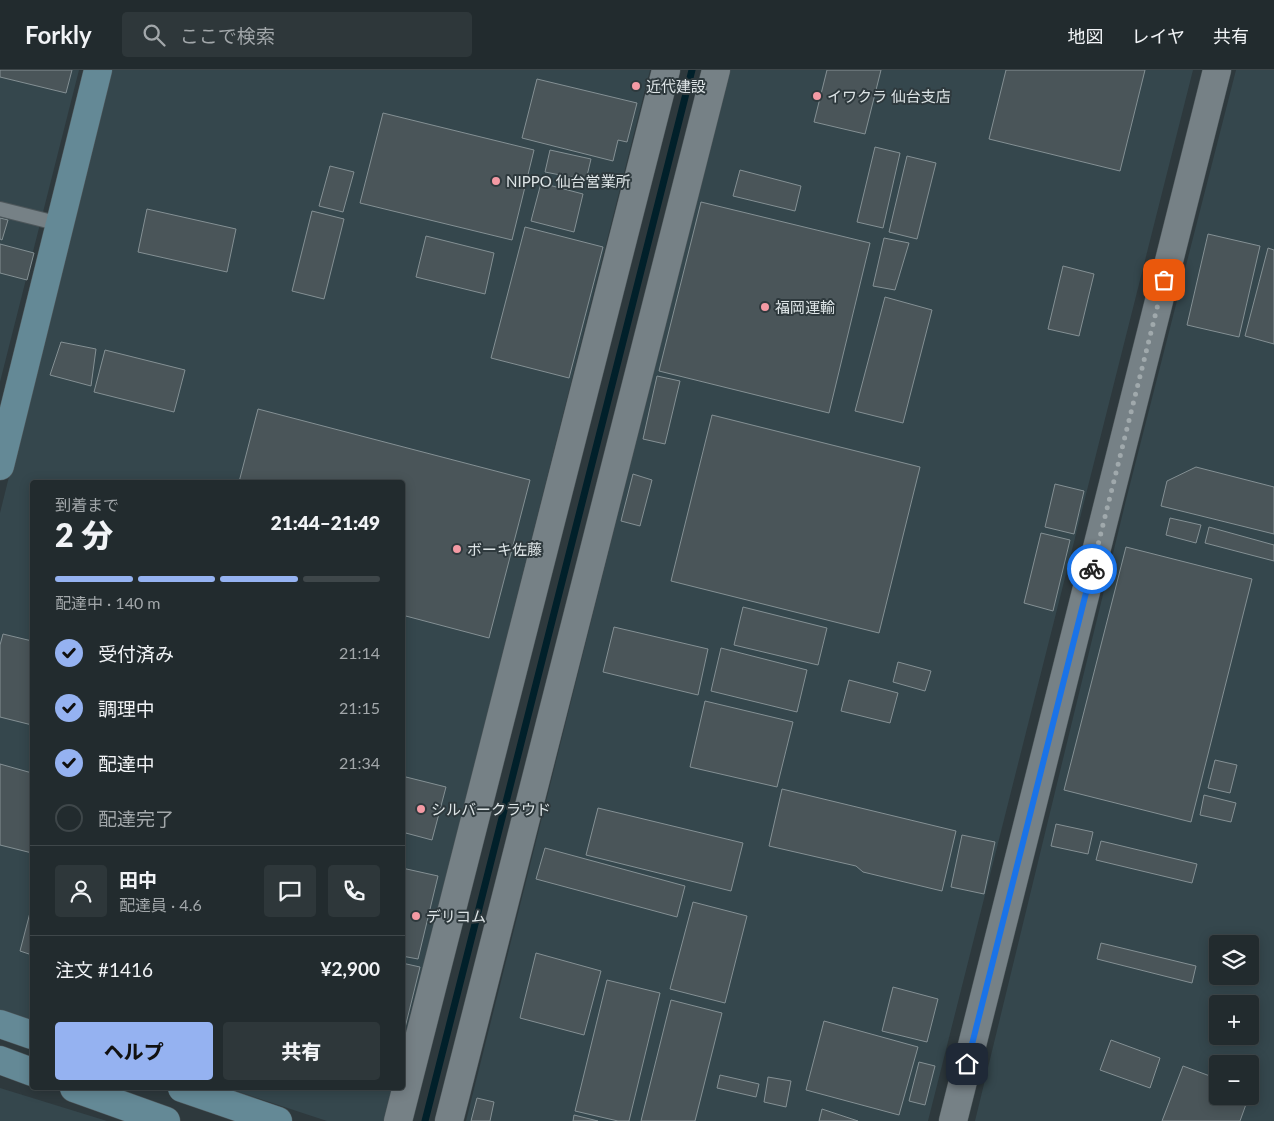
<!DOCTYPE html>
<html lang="ja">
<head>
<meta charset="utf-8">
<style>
	:root { --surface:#222b2e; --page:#2e373a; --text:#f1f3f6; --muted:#a2a7aa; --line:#3f474a; --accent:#95b2f1 }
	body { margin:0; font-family:Lato,"Noto Sans JP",sans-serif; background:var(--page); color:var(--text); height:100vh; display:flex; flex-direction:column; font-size:19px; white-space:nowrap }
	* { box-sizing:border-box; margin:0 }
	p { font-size:16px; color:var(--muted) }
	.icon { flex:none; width:28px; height:28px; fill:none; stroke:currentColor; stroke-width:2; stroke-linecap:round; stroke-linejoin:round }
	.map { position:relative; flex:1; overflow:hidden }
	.details { position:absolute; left:30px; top:410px; width:375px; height:610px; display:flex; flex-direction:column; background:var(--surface); border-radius:5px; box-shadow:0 2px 12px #0003,0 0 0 1px var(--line) }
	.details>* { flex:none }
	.controls { position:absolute; left:1209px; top:865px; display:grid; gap:10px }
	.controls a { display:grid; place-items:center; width:50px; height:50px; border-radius:5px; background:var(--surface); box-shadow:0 2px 12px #0003,0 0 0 1px var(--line); font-size:25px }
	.pin { position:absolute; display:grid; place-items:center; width:42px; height:42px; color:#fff; margin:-21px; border-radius:10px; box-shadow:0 2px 8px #0006 }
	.courier { position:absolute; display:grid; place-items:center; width:50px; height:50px; margin:-25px; border:4px solid #1a73e8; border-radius:50%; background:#fff; color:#222; box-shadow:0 1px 6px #0007 }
	.head em { font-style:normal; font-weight:800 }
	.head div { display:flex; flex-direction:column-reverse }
	.head { display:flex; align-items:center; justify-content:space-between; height:85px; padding:0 25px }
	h1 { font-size:32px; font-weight:800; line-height:38px }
	.bar { display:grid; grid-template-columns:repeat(4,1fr); gap:8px 5px; align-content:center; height:60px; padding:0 25px }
	.bar i { height:6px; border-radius:4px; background:var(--line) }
	.bar .active { background:var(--accent) }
	.bar p { grid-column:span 4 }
	.line { display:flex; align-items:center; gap:12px; padding:0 25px; border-top:1px solid var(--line) }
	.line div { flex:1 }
	.round { display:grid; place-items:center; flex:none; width:52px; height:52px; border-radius:5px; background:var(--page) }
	ol { padding:0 25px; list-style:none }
	li { display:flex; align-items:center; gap:15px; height:55px }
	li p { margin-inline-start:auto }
	li .icon { padding:5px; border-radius:50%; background:var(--accent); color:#111; stroke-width:4 }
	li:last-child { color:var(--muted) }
	li i { width:28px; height:28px; border:2px solid var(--line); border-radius:50% }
	.action { display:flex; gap:10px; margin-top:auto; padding:10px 25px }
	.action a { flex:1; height:58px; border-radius:5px; background:var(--accent); color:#111; font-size:20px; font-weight:800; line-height:58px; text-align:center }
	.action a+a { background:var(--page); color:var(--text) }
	header { display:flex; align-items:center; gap:30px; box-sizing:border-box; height:70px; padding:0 25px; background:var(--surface); border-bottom:1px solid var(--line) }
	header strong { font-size:24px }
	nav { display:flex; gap:28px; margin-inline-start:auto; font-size:18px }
	.search { width:350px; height:45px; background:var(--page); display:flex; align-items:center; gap:12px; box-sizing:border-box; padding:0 18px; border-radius:5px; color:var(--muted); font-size:19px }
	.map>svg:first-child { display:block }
</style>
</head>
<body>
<header>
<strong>Forkly</strong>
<div class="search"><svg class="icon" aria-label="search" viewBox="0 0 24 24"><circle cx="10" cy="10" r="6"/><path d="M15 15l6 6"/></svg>ここで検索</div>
<nav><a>地図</a><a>レイヤ</a><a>共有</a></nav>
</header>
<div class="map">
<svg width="1274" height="1051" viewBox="0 0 1274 1051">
	<rect width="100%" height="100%" fill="#2e393d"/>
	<path fill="#35474d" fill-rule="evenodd" d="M0,0h79l-79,312z
		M110,0h540l-247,978 -1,-566h-370v540l-32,-11v-498z
		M729,0h464l-265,1051h-462z
		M1236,0h38v1051h-299l151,-621zM1218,874h32v32h-32zM1218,934h32v32h-32zM1218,994h32v32h-32z
		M0,1018l107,33h-107z
		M227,1018h166l-9,33h-57z"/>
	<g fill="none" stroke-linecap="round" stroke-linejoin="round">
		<path stroke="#01202a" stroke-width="7" d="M425,1051l267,-1051"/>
	</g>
	<path fill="#4a5559" stroke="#849094" d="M0,0h72l-6,23 -66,-16z
		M827,0h54l-16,64 -51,-12z
		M1006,0h139l-25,101 -131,-32z
		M537,9l100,24 -10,39 -9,-2 -5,21 -91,-23z
		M383,43l151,37 -22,90 -152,-37z
		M875,77l25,6 -17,75 -26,-6z
		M550,80l41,9 -5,21 -41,-8z
		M907,86l29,7 -19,76 -28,-7z
		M330,96l24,6 -11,40 -24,-6z
		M740,100l61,16 -6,25 -62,-15z
		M541,113l42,11 -9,38 -43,-11z
		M701,132l169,41 -41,170 -170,-42z
		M147,139l89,20 -9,43 -89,-20z
		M312,141l32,8 -20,80 -32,-8z
		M0,148l8,2 -6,20 -2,-1z
		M525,157l78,20 -34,131 -78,-20z
		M1208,164l52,12 -21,91 -52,-12z
		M426,166l68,17 -9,41 -69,-17z
		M884,168l25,5 -14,47 -22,-4z
		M0,174l34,9 -7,27 -27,-7z
		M1268,178l6,2v94l-29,-8z
		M1063,196l31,8 -15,62 -31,-7z
		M885,227l47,13 -29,113 -48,-12z
		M61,272l35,7 -5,37 -41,-11z
		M105,280l80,20 -11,42 -80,-20z
		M657,306l23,5 -15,63 -22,-5z
		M258,339l272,71 -41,158 -87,-23v-133h-163z
		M712,345l208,52 -41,166 -208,-52z
		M1196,397l78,20v47l-113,-28 6,-25z
		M633,404l19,6 -12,46 -19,-5z
		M1055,414l29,7 -10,43 -29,-7z
		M1170,448l31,7 -5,18 -30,-8z
		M1209,457l65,18v16l-69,-18z
		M1041,463l29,7 -17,71 -29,-8z
		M1126,477l126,32 -61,243 -127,-32z
		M743,537l84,21 -9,37 -84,-20z
		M614,557l94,22 -10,46 -95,-23z
		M3,564l29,7v84l-32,-8v-72z
		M721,578l86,22 -10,42 -86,-21z
		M898,592l33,9 -6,20 -32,-9z
		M849,610l49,13 -8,30 -49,-12z
		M705,631l88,21 -16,65 -87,-20z
		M1215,690l22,5 -7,28 -22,-5z
		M0,694l32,9v80l-32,-8z
		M402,706l44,11 -14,53 -30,-8z
		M782,719l174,42 -14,60 -79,-19 -7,-6 -87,-20z
		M1204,725l32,8 -5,19 -31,-7z
		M598,738l145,35 -12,48 -145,-36z
		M1056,754l37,8 -5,22 -37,-8z
		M962,765l33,7 -11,52 -33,-7z
		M1101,771l96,23 -5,19 -96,-23z
		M545,778l140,38 -8,31 -141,-38z
		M402,798l36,8 -20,83 -16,-3z
		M693,832l54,14 -22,87 -55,-14z
		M32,835v50l-12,-4z
		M1101,873l95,23 -4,17 -95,-24z
		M536,883l65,18 -17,64 -64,-17z
		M402,893l18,4 -18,73z
		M607,910l53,13 -31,128h-11l-43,-10z
		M893,917l45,12 -11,43 -45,-11z
		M671,930l51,13 -27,108h-54z
		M824,951l94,26 -19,68 -93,-25z
		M1111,970l49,18 -10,30 -50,-18z
		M919,992l16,4 -10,39 -16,-4z
		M1183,996l35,13v17h31l-9,25h-78z
		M720,1005l39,9 -3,13 -39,-9z
		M768,1007l23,4 -5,26 -22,-5z
		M477,1028l17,4 -4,19h-19z
		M822,1039l36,12h-39z
		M574,1045l24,6h-25z"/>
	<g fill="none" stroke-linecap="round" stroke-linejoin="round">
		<defs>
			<path id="lane" d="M0,139l60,15"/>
			<path id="street" d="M398,1051l268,-1051
				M449,1051l267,-1051
				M953,1051l264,-1051"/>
			<path id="secondary" d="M0,396l98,-396
				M0,954l32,11
				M0,990l32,12
				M74,1018l92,33
				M182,1018l96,33"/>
		</defs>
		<use href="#lane" stroke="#4e575b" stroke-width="16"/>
		<use href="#street" stroke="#4e575b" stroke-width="29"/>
		<use href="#secondary" stroke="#4e575b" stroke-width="29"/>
		<use href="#lane" stroke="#768186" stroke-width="14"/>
		<use href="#street" stroke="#768186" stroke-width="28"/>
		<use href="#secondary" stroke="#648996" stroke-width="28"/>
	</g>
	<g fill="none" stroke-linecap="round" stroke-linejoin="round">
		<path stroke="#a0a9ac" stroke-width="5" stroke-dasharray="0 9" d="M1092,499l72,-289"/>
		<path stroke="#1a73e8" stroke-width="6" d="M967,994l125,-495"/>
	</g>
	<g fill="#f49aa4" stroke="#2e393d" stroke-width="2">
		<circle cx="636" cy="16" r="5"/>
		<circle cx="817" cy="26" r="5"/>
		<circle cx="496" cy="111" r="5"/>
		<circle cx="765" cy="237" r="5"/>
		<circle cx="457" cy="479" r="5"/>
		<circle cx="421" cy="739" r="5"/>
		<circle cx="416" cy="846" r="5"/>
	</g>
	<g text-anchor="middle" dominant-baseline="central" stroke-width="4" stroke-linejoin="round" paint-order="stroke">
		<g font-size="15" fill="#dee5e7" stroke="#2e393d" text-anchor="start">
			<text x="646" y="16">近代建設</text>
			<text x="827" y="26">イワクラ 仙台支店</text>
			<text x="506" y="111">NIPPO 仙台営業所</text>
			<text x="775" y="237">福岡運輸</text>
			<text x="467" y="479">ボーキ佐藤</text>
			<text x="431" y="739">シルバークラウド</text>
			<text x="426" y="846">デリコム</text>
		</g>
	</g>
</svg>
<div class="controls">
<a><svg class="icon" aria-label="layers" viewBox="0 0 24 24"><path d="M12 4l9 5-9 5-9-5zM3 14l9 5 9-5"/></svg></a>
<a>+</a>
<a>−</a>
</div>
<div class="pin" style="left:1164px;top:210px;background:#ea580c"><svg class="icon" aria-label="bag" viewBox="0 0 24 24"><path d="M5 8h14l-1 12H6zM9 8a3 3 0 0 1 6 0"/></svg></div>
<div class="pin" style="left:967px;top:994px;background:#1f2937"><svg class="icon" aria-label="home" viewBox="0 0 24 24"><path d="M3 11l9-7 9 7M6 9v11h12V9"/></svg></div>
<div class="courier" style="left:1092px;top:499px"><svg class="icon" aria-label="bike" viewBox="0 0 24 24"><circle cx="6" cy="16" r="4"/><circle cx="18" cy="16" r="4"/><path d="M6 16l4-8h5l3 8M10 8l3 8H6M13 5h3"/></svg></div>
<section class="details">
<div class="head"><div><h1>2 分</h1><p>到着まで</p></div><em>21:44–21:49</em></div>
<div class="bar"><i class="active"></i><i class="active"></i><i class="active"></i><i></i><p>配達中 · 140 m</p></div>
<ol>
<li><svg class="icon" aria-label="check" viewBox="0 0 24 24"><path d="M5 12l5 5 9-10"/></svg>受付済み<p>21:14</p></li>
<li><svg class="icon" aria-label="check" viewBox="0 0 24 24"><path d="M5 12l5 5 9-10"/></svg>調理中<p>21:15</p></li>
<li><svg class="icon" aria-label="check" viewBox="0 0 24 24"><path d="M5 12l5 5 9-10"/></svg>配達中<p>21:34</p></li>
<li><i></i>配達完了</li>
</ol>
<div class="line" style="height:90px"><a class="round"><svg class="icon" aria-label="person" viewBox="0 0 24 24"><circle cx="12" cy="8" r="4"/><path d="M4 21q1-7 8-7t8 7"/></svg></a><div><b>田中</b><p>配達員 · 4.6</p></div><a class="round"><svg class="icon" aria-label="chat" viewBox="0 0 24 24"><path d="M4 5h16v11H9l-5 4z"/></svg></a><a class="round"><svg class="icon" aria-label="phone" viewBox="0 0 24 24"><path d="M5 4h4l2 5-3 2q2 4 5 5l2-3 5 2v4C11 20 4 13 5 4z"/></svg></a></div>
<div class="line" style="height:65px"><div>注文 #1416</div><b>¥2,900</b></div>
<div class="action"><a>ヘルプ</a><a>共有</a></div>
</section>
</div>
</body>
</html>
